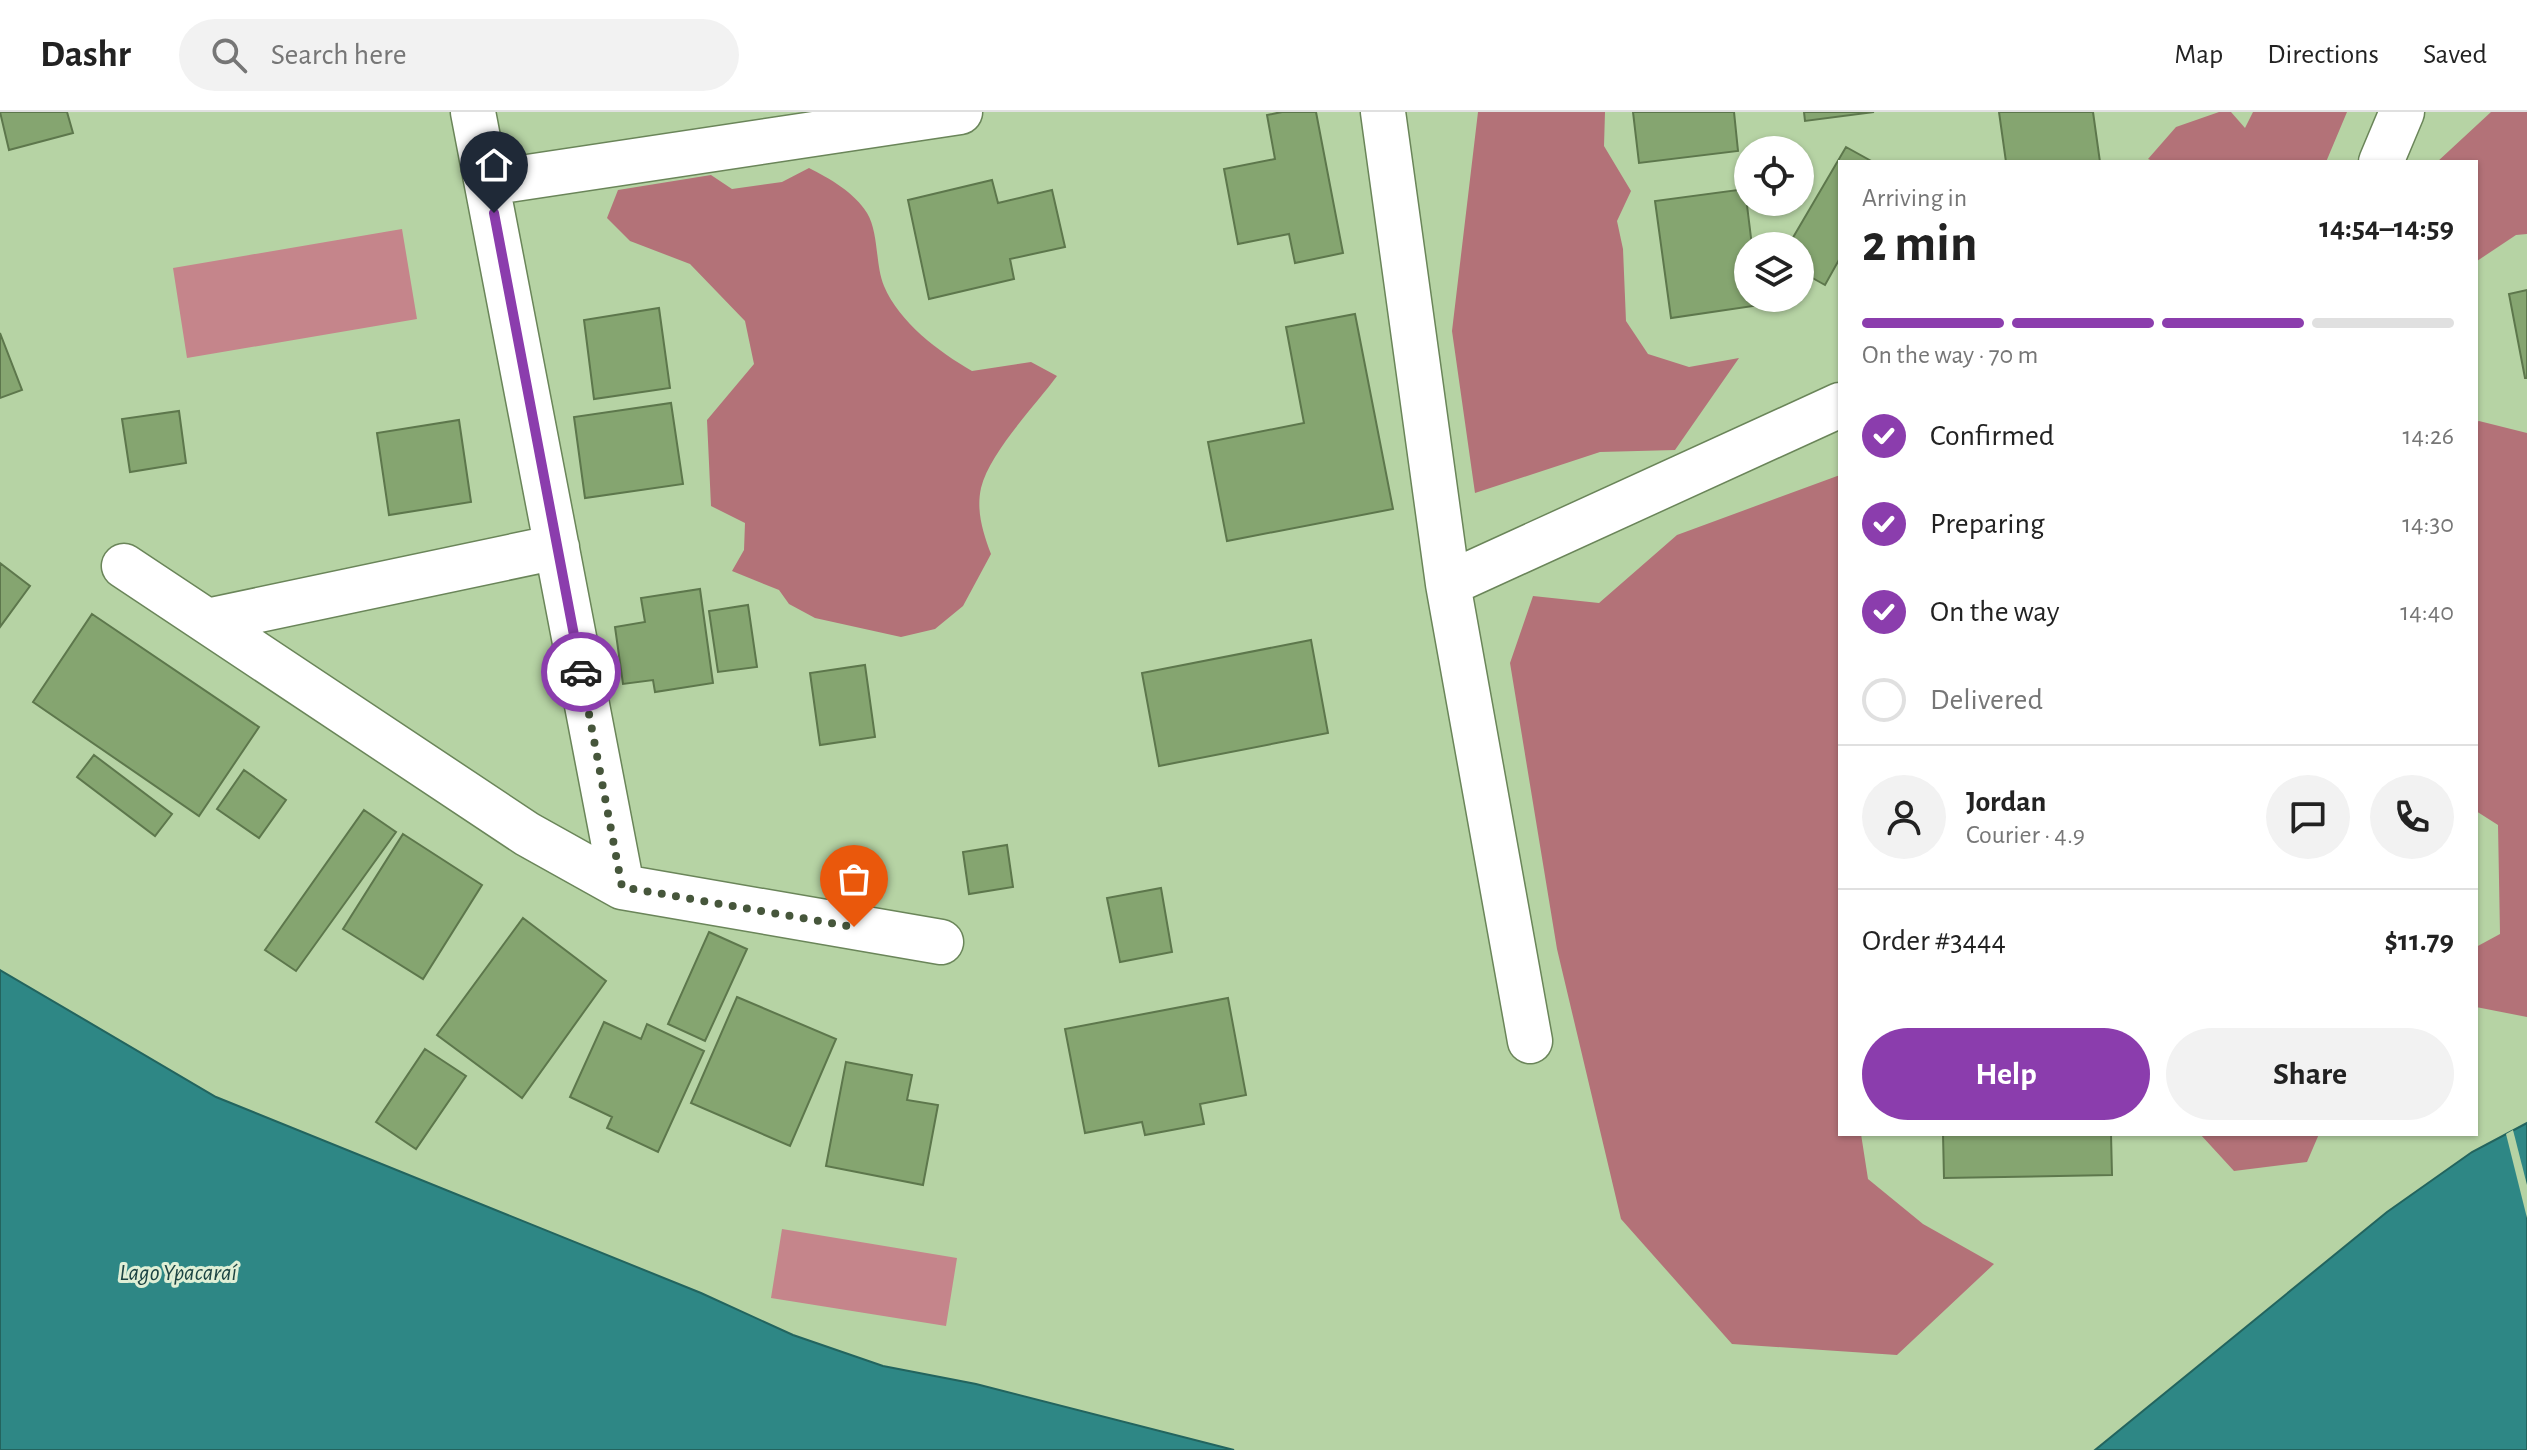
<!DOCTYPE html>
<html lang="en">
<head>
<meta charset="utf-8">
<style>
	:root { --surface:#fff; --page:#f2f2f2; --text:#222; --muted:#767676; --line:#e0e0e0; --accent:#8b3dad }
	body { margin:0; font-family:"Alegreya Sans",sans-serif; background:var(--page); color:var(--text); height:100vh; display:flex; flex-direction:column; font-size:30px; white-space:nowrap }
	* { box-sizing:border-box; margin:0 }
	p { font-size:26px; color:var(--muted) }
	.icon { flex:none; width:44px; height:44px; fill:none; stroke:currentColor; stroke-width:2; stroke-linecap:round; stroke-linejoin:round }
	.map { position:relative; flex:1; overflow:hidden }
	.details { position:absolute; left:1838px; top:48px; width:640px; height:976px; display:flex; flex-direction:column; background:var(--surface); border-radius:0px; box-shadow:0 2px 6px #0004 }
	.details>* { flex:none }
	.controls { position:absolute; left:1734px; top:24px; display:grid; gap:16px }
	.controls a { display:grid; place-items:center; width:80px; height:80px; border-radius:50%; background:var(--surface); box-shadow:0 2px 6px #0004; font-size:40px }
	.pin { position:absolute; display:grid; place-items:center; width:68px; height:68px; color:#fff; margin:-82px -34px; border-radius:50% 50% 50% 0; rotate:-45deg; box-shadow:0 0 8px #0007 }
	.pin .icon { rotate:45deg }
	.courier { position:absolute; display:grid; place-items:center; width:80px; height:80px; margin:-40px; border:6px solid #8b3dad; border-radius:50%; background:#fff; color:#222; box-shadow:0 2px 10px #0007 }
	.head em { font-style:normal; font-weight:700 }
	.head div { display:flex; flex-direction:column-reverse }
	.head { display:flex; align-items:center; justify-content:space-between; height:136px; padding:0 24px }
	h1 { font-size:52px; font-weight:700; line-height:60px }
	.bar { display:grid; grid-template-columns:repeat(4,1fr); gap:12px 8px; align-content:center; height:96px; padding:0 24px }
	.bar i { height:10px; border-radius:6px; background:var(--line) }
	.bar .current { background:var(--accent) }
	.bar p { grid-column:span 4 }
	.line { display:flex; align-items:center; gap:20px; padding:0 24px; border-top:2px solid var(--line) }
	.line div { flex:1 }
	.round { display:grid; place-items:center; flex:none; width:84px; height:84px; border-radius:42px; background:var(--page) }
	ol { padding:0 24px; list-style:none }
	li { display:flex; align-items:center; gap:24px; height:88px }
	li p { margin-inline-start:auto }
	li .icon { padding:8px; border-radius:50%; background:var(--accent); color:#fff; stroke-width:4 }
	li:last-child { color:var(--muted) }
	li i { width:44px; height:44px; border:4px solid var(--line); border-radius:50% }
	.primary-button { display:flex; gap:16px; margin-top:auto; padding:16px 24px }
	.primary-button a { flex:1; height:92px; border-radius:48px; background:var(--accent); color:#fff; font-size:32px; font-weight:700; line-height:92px; text-align:center }
	.primary-button a+a { background:var(--page); color:var(--text) }
	header { display:flex; align-items:center; gap:48px; box-sizing:border-box; height:112px; padding:0 40px; background:var(--surface); border-bottom:2px solid var(--line) }
	header strong { font-size:38px }
	nav { display:flex; gap:44px; margin-inline-start:auto; font-size:28px }
	.search { width:560px; height:72px; background:var(--page); display:flex; align-items:center; gap:20px; box-sizing:border-box; padding:0 28px; border-radius:44px; color:var(--muted); font-size:30px }
	.map>svg:first-child { display:block }
</style>
</head>
<body>
<header>
<strong>Dashr</strong>
<div class="search"><svg class="icon" aria-label="search" viewBox="0 0 24 24"><circle cx="10" cy="10" r="6"/><path d="M15 15l6 6"/></svg>Search here</div>
<nav><a>Map</a><a>Directions</a><a>Saved</a></nav>
</header>
<div class="map">
<svg width="2527" height="1338" viewBox="0 0 2527 1338">
	<rect width="100%" height="100%" fill="#b6d3a4"/>
	<path fill="#c5858b" d="M402,117l15,90 -230,39 -14,-90z
		M782,1117l175,29 -11,68 -175,-28z"/>
	<path fill="#b37278" d="M1478,0h127l-1,34 27,45 -14,30 6,28 3,72 22,33 41,13 50,-9 -64,92 -75,2 -125,41 -23,-162z
		M2219,0h12l14,16 8,-16h94l-21,50h-171l-7,-3 28,-32z
		M2491,0h36v122l-11,1 -39,26 -1,5v-104h-39z
		M809,56c20,10 46,25 58,45 12,20 8,51 17,73 15,36 55,66 88,85l59,-9 26,14c-22,30 -67,76 -76,112 -5,23 2,45 10,66l-28,52 -28,23 -34,8 -86,-19 -26,-14 -10,-14 -47,-19 12,-21 1,-27 -34,-17 -4,-86 47,-56 -9,-43 -55,-57 -60,-23 -23,-23 11,-28 93,-15 21,14 50,-7z
		M2479,309l48,12v584l-51,-10v-60l24,-13 -2,-109 -22,-14v-389z
		M1840,363v659h21l7,45 55,45 71,40 -97,91 -165,-11 -111,-125 -64,-270 -47,-286 23,-67 66,7 78,-68z
		M2200,1022h119l-12,28 -73,9z"/>
	<path fill="#2e8785" stroke="#23645e" stroke-width="2" d="M0,858l216,127 485,196 92,42 90,31 93,18 258,66h-1234z
		M2527,1011v327h-432l292,-238 85,-60z"/>
	<path fill="#b6d3a4" d="M2513,1018l14,55v33l-21,-84z"/>
	<path fill="#85a570" stroke="#5d774c" stroke-width="2" d="M0,0h67l6,21 -64,17z
		M1282,0h34l27,141 -48,10 -6,-29 -51,10 -14,-75 51,-10 -8,-44z
		M1633,0h101l4,39 -99,12z
		M1804,0h70l-69,9z
		M1999,0h94l7,50h-94z
		M1846,35l27,15h-33v96l-15,27 -25,-14v-25h-12z
		M992,68l6,23 54,-13 13,57 -55,12 4,20 -85,20 -21,-99z
		M1745,77l7,57h-4v52h11l1,7 -89,13 -16,-117z
		M2527,178v88h-2l-16,-84z
		M659,196l11,80 -76,11 -10,-79z
		M1355,202l38,195 -166,32 -19,-99 96,-19 -18,-96z
		M0,221l22,57 -22,8z
		M671,291l12,81 -98,14 -11,-81z
		M179,299l7,52 -56,9 -8,-53z
		M459,308l12,82 -82,13 -12,-82z
		M0,451l30,23 -30,41z
		M700,477l13,94 -58,9 -2,-12 -30,4 -8,-57 30,-5 -4,-24z
		M748,493l9,62 -39,5 -9,-61z
		M92,502l167,113 -60,89 -166,-114z
		M1311,528l17,93 -169,33 -17,-93z
		M865,553l10,72 -55,8 -10,-72z
		M94,643l78,59 -17,22 -78,-59z
		M244,658l42,30 -27,38 -42,-29z
		M364,698l32,22 -100,139 -31,-21z
		M403,722l79,51 -59,94 -80,-50z
		M1007,733l6,42 -44,7 -6,-42z
		M1161,776l11,64 -52,10 -13,-64z
		M523,806l83,63 -84,117 -85,-63z
		M709,820l38,17 -42,92 -37,-17z
		M737,885l99,42 -46,107 -99,-43z
		M1228,886l18,97 -46,9 4,20 -59,11 -3,-13 -57,11 -20,-104z
		M604,910l37,17 6,-15 57,27 -46,101 -51,-24 5,-11 -42,-20z
		M425,937l41,27 -50,73 -40,-27z
		M846,950l66,13 -5,25 31,5 -15,80 -97,-19z
		M1943,1022h168l1,41 -168,3z"/>
	<g fill="none" stroke-linecap="round" stroke-linejoin="round">
		<defs>
			<path id="minor" d="M473,0l149,775
				M1383,0l65,472 82,457
				M2381,50l21,-50
				M488,71l472,-71
				M124,454l403,268 95,53 319,55
				M1448,472l392,-179
				M207,509l350,-74"/>
		</defs>
		<use href="#minor" stroke="#6a8559" stroke-width="47"/>
		<use href="#minor" stroke="#fff" stroke-width="44"/>
	</g>
	<g fill="none" stroke-linecap="round" stroke-linejoin="round">
		<path stroke="#46563b" stroke-width="8" stroke-dasharray="0 14.4" d="M581,560l41,215 232,40"/>
		<path stroke="#8b3dad" stroke-width="10" d="M494,101l87,459"/>
	</g>
	<g text-anchor="middle" dominant-baseline="central" stroke-width="6" stroke-linejoin="round" paint-order="stroke">
		<g font-size="24" font-style="italic" fill="#1c4443" stroke="#dfefd6">
			<text x="178" y="1161">Lago Ypacaraí</text>
		</g>
	</g>
</svg>
<div class="controls">
<a><svg class="icon" aria-label="locate" viewBox="0 0 24 24"><circle cx="12" cy="12" r="6"/><path d="M12 2v4M12 18v4M2 12h4M18 12h4"/></svg></a>
<a><svg class="icon" aria-label="layers" viewBox="0 0 24 24"><path d="M12 4l9 5-9 5-9-5zM3 14l9 5 9-5"/></svg></a>
</div>
<div class="pin" style="left:854px;top:815px;background:#ea580c"><svg class="icon" aria-label="bag" viewBox="0 0 24 24"><path d="M5 8h14l-1 12H6zM9 8a3 3 0 0 1 6 0"/></svg></div>
<div class="pin" style="left:494px;top:101px;background:#1f2937"><svg class="icon" aria-label="home" viewBox="0 0 24 24"><path d="M3 11l9-7 9 7M6 9v11h12V9"/></svg></div>
<div class="courier" style="left:581px;top:560px"><svg class="icon" aria-label="car" viewBox="0 0 24 24"><path d="M5 17H2v-5l4-1 3-4h7l3 4 3 1v5h-3M9 17h6M6 11h13"/><circle cx="7" cy="17" r="2"/><circle cx="17" cy="17" r="2"/></svg></div>
<section class="details">
<div class="head"><div><h1>2 min</h1><p>Arriving in</p></div><em>14:54–14:59</em></div>
<div class="bar"><i class="current"></i><i class="current"></i><i class="current"></i><i></i><p>On the way · 70 m</p></div>
<ol>
<li><svg class="icon" aria-label="check" viewBox="0 0 24 24"><path d="M5 12l5 5 9-10"/></svg>Confirmed<p>14:26</p></li>
<li><svg class="icon" aria-label="check" viewBox="0 0 24 24"><path d="M5 12l5 5 9-10"/></svg>Preparing<p>14:30</p></li>
<li><svg class="icon" aria-label="check" viewBox="0 0 24 24"><path d="M5 12l5 5 9-10"/></svg>On the way<p>14:40</p></li>
<li><i></i>Delivered</li>
</ol>
<div class="line" style="height:144px"><a class="round"><svg class="icon" aria-label="person" viewBox="0 0 24 24"><circle cx="12" cy="8" r="4"/><path d="M4 21q1-7 8-7t8 7"/></svg></a><div><b>Jordan</b><p>Courier · 4.9</p></div><a class="round"><svg class="icon" aria-label="chat" viewBox="0 0 24 24"><path d="M4 5h16v11H9l-5 4z"/></svg></a><a class="round"><svg class="icon" aria-label="phone" viewBox="0 0 24 24"><path d="M5 4h4l2 5-3 2q2 4 5 5l2-3 5 2v4C11 20 4 13 5 4z"/></svg></a></div>
<div class="line" style="height:104px"><div>Order #3444</div><b>$11.79</b></div>
<div class="primary-button"><a>Help</a><a>Share</a></div>
</section>
</div>
</body>
</html>
